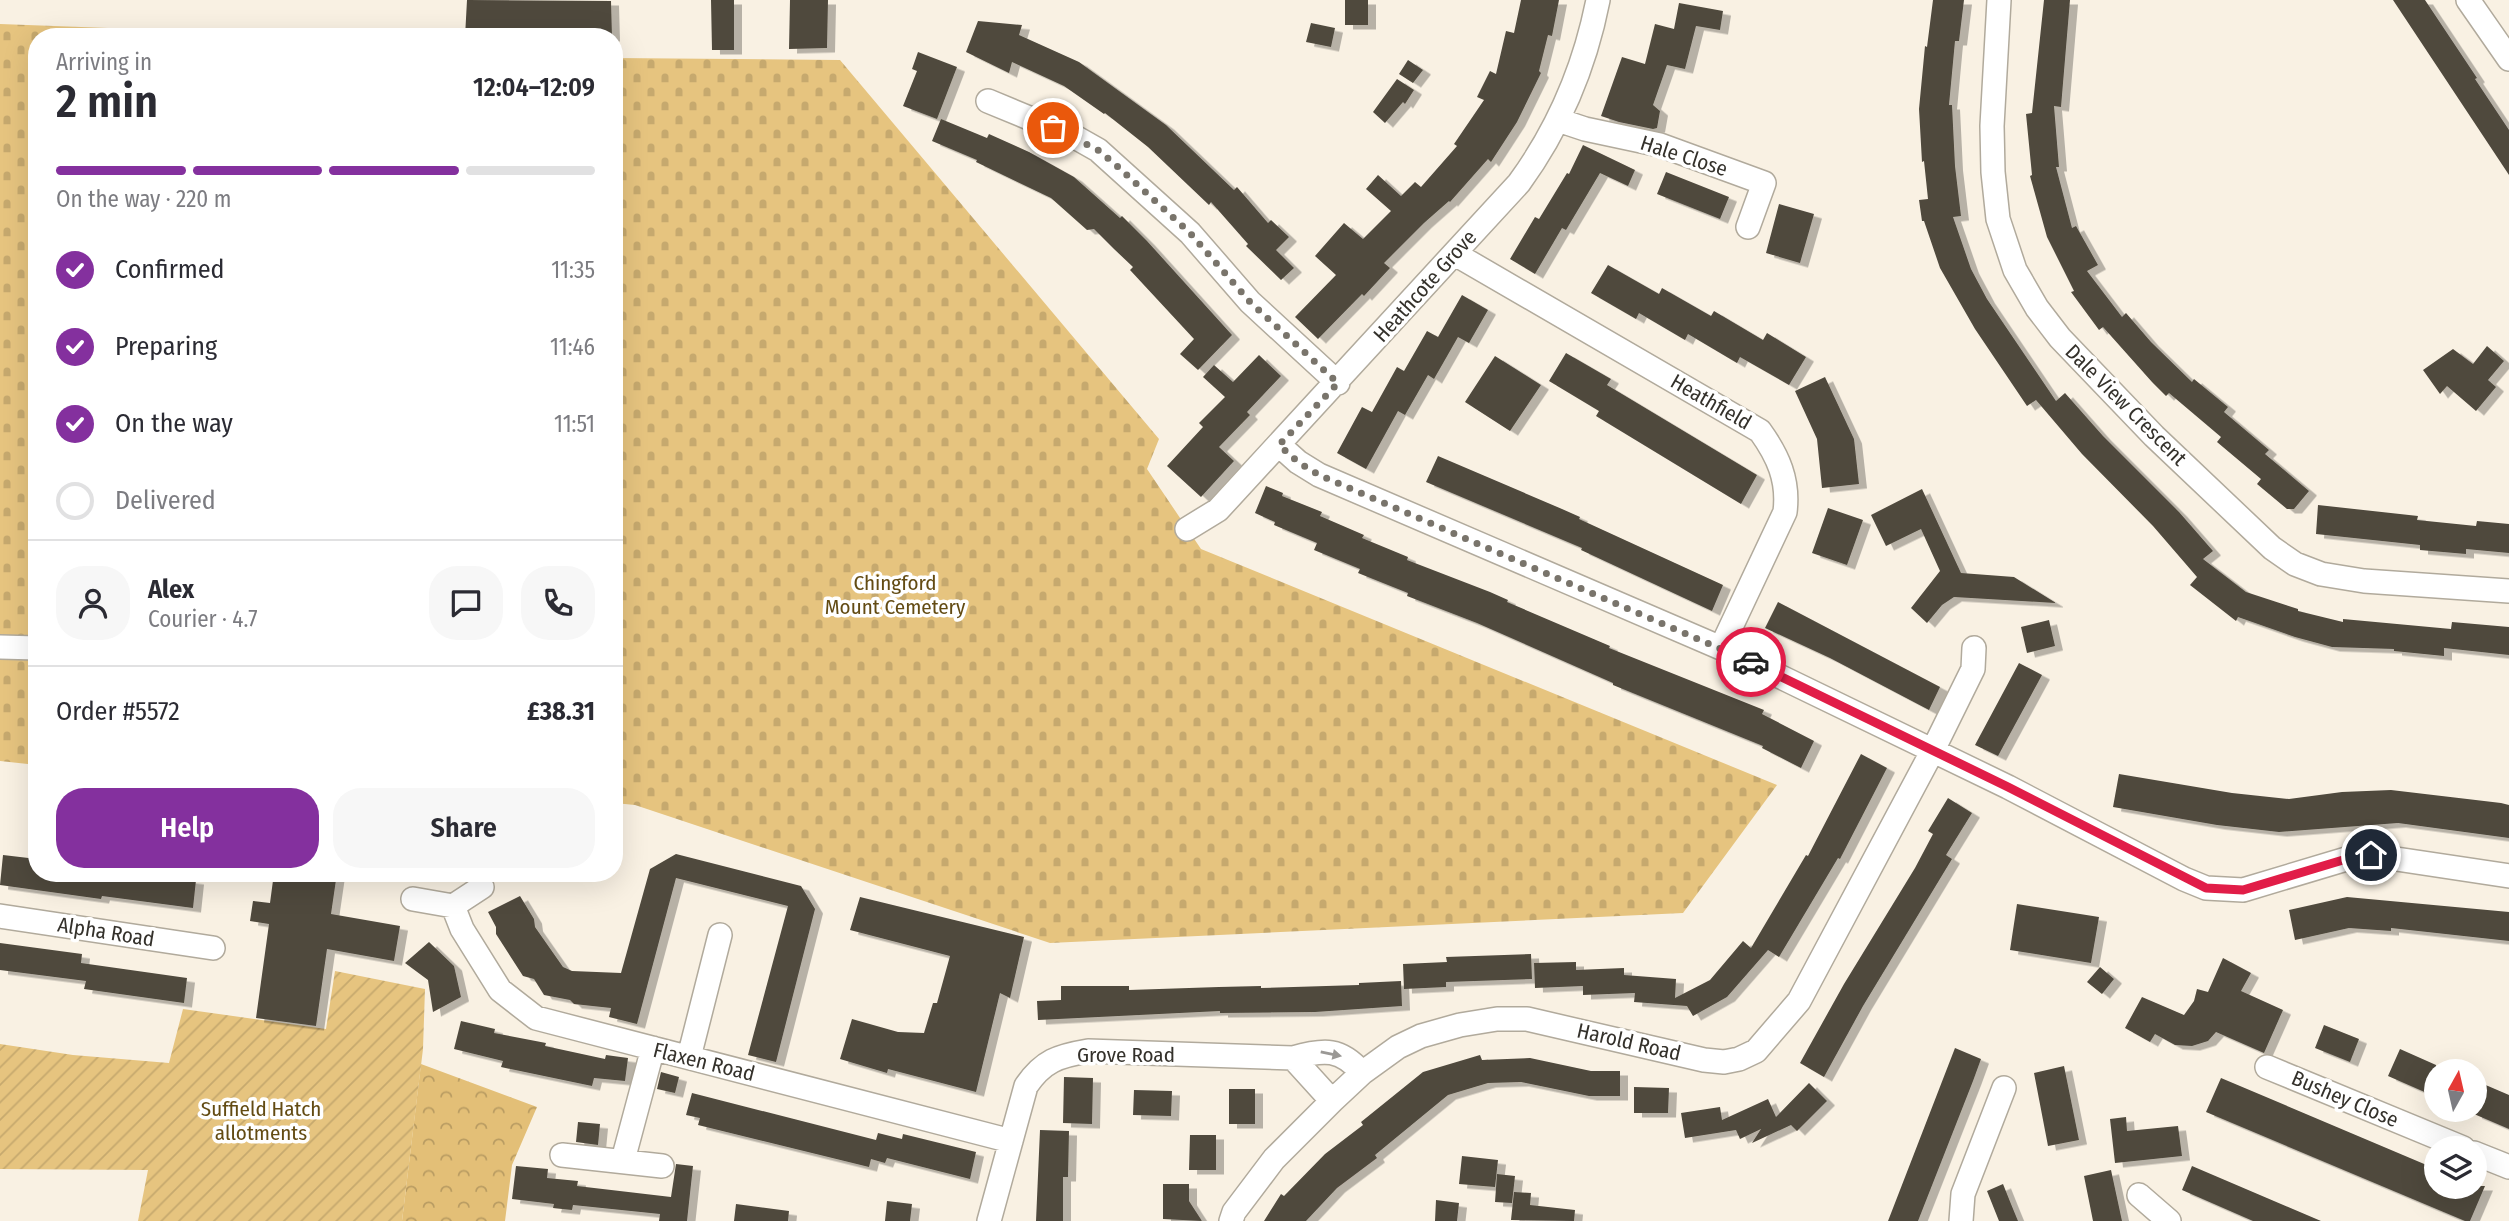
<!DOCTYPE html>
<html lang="en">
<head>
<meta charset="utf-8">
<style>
	:root { --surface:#fff; --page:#f7f7f7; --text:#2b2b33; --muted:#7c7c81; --line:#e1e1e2; --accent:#84309e }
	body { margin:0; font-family:"Fira Sans Condensed",sans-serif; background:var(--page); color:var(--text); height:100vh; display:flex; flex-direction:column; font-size:26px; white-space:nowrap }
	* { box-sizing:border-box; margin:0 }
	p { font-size:23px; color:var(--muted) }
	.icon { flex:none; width:38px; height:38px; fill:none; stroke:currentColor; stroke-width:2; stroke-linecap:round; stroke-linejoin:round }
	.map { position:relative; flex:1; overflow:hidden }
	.details { position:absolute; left:28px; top:28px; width:595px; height:854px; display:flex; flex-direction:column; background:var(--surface); border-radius:28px; box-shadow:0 7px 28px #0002 }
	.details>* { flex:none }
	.needle { width:46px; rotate:8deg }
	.tools { position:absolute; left:2424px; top:1059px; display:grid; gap:14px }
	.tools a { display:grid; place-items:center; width:63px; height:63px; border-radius:50%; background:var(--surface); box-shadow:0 7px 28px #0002; font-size:35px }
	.pin { position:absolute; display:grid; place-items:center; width:60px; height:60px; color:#fff; margin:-30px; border:4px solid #fff; border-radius:50%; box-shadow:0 2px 7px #0007 }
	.courier { position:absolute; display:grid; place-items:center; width:70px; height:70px; margin:-35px; border:5px solid #e11d48; border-radius:50%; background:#fff; color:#222; box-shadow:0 2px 9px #0007 }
	.overview em { font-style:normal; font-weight:600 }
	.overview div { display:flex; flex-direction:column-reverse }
	.overview { display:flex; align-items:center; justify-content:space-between; height:119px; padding:0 28px }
	h1 { font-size:46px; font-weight:600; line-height:52px }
	.bar { display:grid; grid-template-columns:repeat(4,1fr); gap:10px 7px; align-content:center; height:84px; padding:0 28px }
	.bar i { height:9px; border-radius:5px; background:var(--line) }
	.bar .selected { background:var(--accent) }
	.bar p { grid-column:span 4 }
	.line { display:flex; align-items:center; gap:18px; padding:0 28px; border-top:2px solid var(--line) }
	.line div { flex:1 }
	.round { display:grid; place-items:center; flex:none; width:74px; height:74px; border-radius:28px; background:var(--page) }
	ol { padding:0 28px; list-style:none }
	li { display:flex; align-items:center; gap:21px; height:77px }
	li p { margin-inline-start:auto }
	li .icon { padding:7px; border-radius:50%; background:var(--accent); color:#fff; stroke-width:4 }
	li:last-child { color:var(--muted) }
	li i { width:38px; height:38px; border:4px solid var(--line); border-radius:50% }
	.button { display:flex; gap:14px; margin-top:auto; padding:14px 28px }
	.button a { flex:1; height:80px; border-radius:28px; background:var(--accent); color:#fff; font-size:28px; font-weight:600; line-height:80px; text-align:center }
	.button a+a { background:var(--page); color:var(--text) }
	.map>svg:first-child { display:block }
</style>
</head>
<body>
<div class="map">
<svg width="2509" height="1221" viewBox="0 0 2509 1221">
	<defs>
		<pattern id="forest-crowns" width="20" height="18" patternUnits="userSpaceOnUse" patternTransform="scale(1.75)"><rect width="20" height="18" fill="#e3bf77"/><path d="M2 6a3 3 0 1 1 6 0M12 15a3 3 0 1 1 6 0" fill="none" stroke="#b99c62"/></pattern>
		<pattern id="cemetery-stones" width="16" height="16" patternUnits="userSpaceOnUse" patternTransform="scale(1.75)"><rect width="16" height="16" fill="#e6c47f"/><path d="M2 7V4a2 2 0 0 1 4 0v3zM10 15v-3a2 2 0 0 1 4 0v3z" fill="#c6a96e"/></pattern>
		<pattern id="garden-furrows" width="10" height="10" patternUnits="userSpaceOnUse" patternTransform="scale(1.75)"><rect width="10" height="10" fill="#e6c47f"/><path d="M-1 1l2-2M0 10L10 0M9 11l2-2" fill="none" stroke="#c6a96e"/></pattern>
		<filter id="shadow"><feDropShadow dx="8" dy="4.5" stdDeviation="0" flood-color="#0004"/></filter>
	</defs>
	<rect width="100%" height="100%" fill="#f9f1e3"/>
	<path fill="url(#forest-crowns)" d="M421,1064l116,43 -25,58 -7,56h-103z"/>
	<path fill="url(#cemetery-stones)" d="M0,24l243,9 43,4h-249v728l-37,-4z
		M614,58l226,2 319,379 -12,30 54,80 576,236 -94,128 -633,30 -415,-138 -21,-2z"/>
	<path fill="url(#garden-furrows)" d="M335,971l90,18 -2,60 -21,172h-264l10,-51 -148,-1v-125l73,11 96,8 14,-54 143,20z"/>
	<path fill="#4f493d" filter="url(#shadow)" d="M467,0l144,1 1,36h-147z
		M711,0h23v50h-22z
		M790,0h38l-1,48 -38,1z
		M1345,0h23v25h-23z
		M1521,0h38l-7,36 -4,-1 -9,36 2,2 -24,49 -26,40 -3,-3 -38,43 -1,-1 -25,22 -40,40 6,5 -26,28 -2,-2 -44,45 -23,-22 41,-42 -21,-19 29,-33 19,16 28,-28 -25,-22 12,-14 23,21 14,-14 6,5 36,-41 -3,-2 30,-44 -7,-3 13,-26 6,3 10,-43 8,2z
		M1933,0h31l-5,41h-4l-6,64h3l3,61 6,50 -8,1 18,52 16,30 69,102 9,-8 38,43 76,76 34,39 -10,8 43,33 52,17v2l45,11v-3l108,10 1,-7 57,5v28l-65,-7v8l-50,-5v-2l-62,-2 -37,-10 -57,-20 -2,4 -46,-36 7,-8 -44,-51 -71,-72 -46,-54 -9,6 -52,-77 -35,-61 -16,-47h-2l-3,-21 9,-1 -4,-38 -2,1 -3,-53 6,-63 2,1z
		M2044,0h26l-9,107 -7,-1 5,61h-3l16,61 4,-2 22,39 -11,6 35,46 4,-4 25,29 41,40 2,-3 34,28 -4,5 45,38 -4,4 44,37 -15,18h-7l-30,-25 4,-5 -44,-37 4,-5 -52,-44 -3,3 -14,-14 -49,-55 -4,3 -28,-38 3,-1 -27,-54 -17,-61 2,-1 -6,-61 6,-1z
		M2393,0h32l52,78 -2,1 34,51v45z
		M1679,3l44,8 -3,19 -24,-4 -11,43 -18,-4 -14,40 7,6 -3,17 -4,1 -34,-7 -18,-6 21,-59 23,7 10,-40 19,5z
		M978,21l44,4 -3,10 60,27 87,63 68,65 3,-3 31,36 3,-3 18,17 -13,13 18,18 -13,12 -35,-34 2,-2 -37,-42 -2,3 -61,-58 -43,-34 -1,1 -40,-28 -52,-24 -3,11 -43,-21z
		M1311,23l24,5 -4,19 -25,-5z
		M918,52l39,15 -20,52 -34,-13 14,-35 -5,-2z
		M1408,60l15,10 -10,13 -14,-9z
		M1397,79l17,11 -9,14 -2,-2 -18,21 -12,-11z
		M941,119l46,19 2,-4 40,18 45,25 46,41 2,-2 25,25 85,94 -34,35 -18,-16 14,-15 -64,-69 3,-3 -19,-18 -20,-20 -7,1 -36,-32 -75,-36 1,-2 -45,-19z
		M1583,145l52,25 -7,16 -28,-13 -34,57 -4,-2 -27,46 -25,-15 25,-42 4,2 28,-46 2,1z
		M1666,172l63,25 -9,22 -63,-25z
		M1779,204l35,10 -14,49 -34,-10z
		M1608,265l51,29 3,-6 49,28 3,-5 49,29 4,-7 39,24 -17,28 -49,-28 -3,6 -49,-29 -3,6 -46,-27 -3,6 -45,-26z
		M1462,295l26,15 -19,33 -11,-6 -24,42 -6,-4 -23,40 -7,-4 -32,58 -29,-16 25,-46 10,5 25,-45 7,4 23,-40 11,6z
		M2487,346l17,15 -16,19 8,7 -20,24 -29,-25 -7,8 -17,-24 30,-21 20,15z
		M1566,353l45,26 -4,6 150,90 -16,29 -145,-88 3,-5 -50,-30z
		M1259,355l22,21 -34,36 3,3 -31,32 15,14 -33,36 -34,-31 36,-39 -4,-4 26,-26 -22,-20 11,-12 19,17z
		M1495,356l46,29 -31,46 -45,-29z
		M1825,377l29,62 5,45 -37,4 -5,-49 -22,-48z
		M1438,456l124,53 18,8 -1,2 144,66 -11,26 -131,-61 1,-2 -156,-66z
		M1266,486l17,7 -1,3 40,16 -2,4 44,19 -2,3 46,19 -1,3 83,32 18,8 -1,2 103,44 -1,2 155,62 -2,4 52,27 -13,27 -39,-20 1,-2 -150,-61v-2l-136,-60 -70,-27 1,-3 -50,-20 2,-4 -46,-19 3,-7 -43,-18 1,-3 -20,-9z
		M1922,489l39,84 53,4 42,26 -102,-6 -12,8 -15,18 -16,-15 29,-37 -19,-42 -35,17 -15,-31z
		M2318,505l100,11 -1,4 59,6 1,-5 32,3v29l-43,-4v5l-46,-4v-5l-104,-11z
		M1828,508l35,12 -16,45 -35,-12z
		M1778,602l162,85 -11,23 -99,-52 -65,-30z
		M2049,620l6,26 -28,7 -6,-26z
		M2019,663l23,12 -44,81 -23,-11z
		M1861,754l26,14 -47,91 -2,-1 -59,99 -11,-7 -41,47 -34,19 -6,-10 -53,-4 1,-9 -52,2v-9l-48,2 -1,-25 42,-1v8l48,-2v7l52,4 -1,19 35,-18 33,-39 8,7 55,-93 2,1z
		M2119,774l113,19 57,6 53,-7 49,-2 110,13 8,2v33l-111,-15 -119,9 -62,-7 -104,-18z
		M1948,798l24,15 -26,42 6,4 -89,147 -39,71 -24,-14 44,-79 71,-116 18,-34 -5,-3z
		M676,854l125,32 14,23 -39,153 -28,-7 40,-149 -112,-28 -39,146 -28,-7 2,-9 -37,-4 -4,-4 -26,-5 -10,-16 -11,-3 -27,-42v-7l-8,-15 32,-16 14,23 1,8 28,40 9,4 49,2 29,-104z
		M3,855l34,4v14h104l55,7 -3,28 -91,-12 -1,3 -101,-14z
		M274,873h63l-6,41 69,12 -6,35 -67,-12 -11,77 -60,-8 13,-94 -19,-3 3,-20 17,2z
		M860,897l164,40 -14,61 -10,-5 -24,99 -88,-23 -1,4 -47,-14 12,-40 46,13 26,1 9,-30h4l13,-47 -100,-26z
		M2347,897l162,15v29l-118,-13v3l-42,-3 -54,12 -6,-30z
		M2017,904l82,13 -8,46 -81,-13z
		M429,942l25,24 7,31 -28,15 -5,-32 -23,-17z
		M0,943l82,11 -1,9 106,15 -3,25 -100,-14 2,-8 -86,-11z
		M1531,954l1,25 -86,3v5l-42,2 -1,-25 44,-2 -1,-5z
		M2223,958l28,15 -10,18 42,19 -19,43 -48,-21 -8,9 -16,5 -17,-1 -20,-11 -5,8 -25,-14 17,-31 42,18 10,-14 3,-12 11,3z
		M2100,967l14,12 -12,15 -15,-12z
		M1401,981l1,25 -87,6 -95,1v-2l-182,9 -1,-19 24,-1v-14h68v4l90,-3 42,-1v2l98,-3v-2z
		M461,1021l34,8 -1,4 52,10 -1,3 60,13 1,-4 22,3 -3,23 -31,-3 -2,8 -91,-19 2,-6 -49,-12z
		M2324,1025l35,14 -9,23 -35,-14z
		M1955,1048l26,11 -8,22 -55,140h-30z
		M2400,1049l36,16v32l-48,-21z
		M1480,1055l2,5 48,-2 61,13h29v25h-31l-68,-14 -33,1 -40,12 -73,60 2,3 -40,30 -31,33h-42l17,-27 3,2 41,-42 38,-29 -2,-3 62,-50z
		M2064,1066l15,74 -31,6 -14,-73z
		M661,1072l18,5 -4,16 -18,-4z
		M1064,1077l29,1 -1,46 -29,-1z
		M2221,1078l215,91v17h49l-15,35h-5l-259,-109z
		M2474,1080l35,15v34l-35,-15z
		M1809,1083l18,18 -30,30 -6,-6 -39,18 9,-14 -21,10 -4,-9 -51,8 -4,-25 39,-6 2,13 46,-21 8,18z
		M1634,1087l35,1 -1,25h-34z
		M1229,1089h26v35h-26z
		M1134,1090l38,1 -1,25 -38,-1z
		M692,1093l184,47 2,-7 24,6 1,-5 73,18 -6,27 -83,-21 -2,5 -14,-4 -2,8 -171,-42 2,-7 -14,-3z
		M2126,1117l1,14 51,-5 4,30 -67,7 -5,-44z
		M578,1122l22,2 -2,21 -22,-3z
		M1040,1130l29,1 -1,46h-5v44h-27z
		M1190,1135h26v35h-27z
		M1462,1156l36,4 -3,27 -36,-3z
		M676,1164l17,2 -6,55h-28l1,-7 -87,-9 -1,5 -19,-2 1,-4 -42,-5 4,-33 32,3 -1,9 31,3 -1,5 94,11z
		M2192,1166l129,55h-68l-71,-31z
		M2111,1170l11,51h-29l-9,-45z
		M1497,1174l18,2 -3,27 -17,-1z
		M1163,1184h26v17l13,20 -39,-2z
		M2003,1184l8,20 7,17h-19l-12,-30z
		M1514,1192l17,1 -1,12 45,5 -1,11 -63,-1z
		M1436,1200l23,3 -2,18h-22z
		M887,1201l25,3 -2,17h-25z
		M736,1204l53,7 -1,10h-54z"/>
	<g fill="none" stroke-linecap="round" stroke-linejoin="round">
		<defs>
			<path id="minor" d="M1999,0l-7,126 1,46 5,47 17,51 22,38 23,30 94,98 118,112 23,16 26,10 43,7 145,10
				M2468,0l41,59
				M988,101l87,36 23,13 92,83 60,69 88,81
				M1558,120l27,9 75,16 104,38 -16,44
				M1455,254l305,177c18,25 29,49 25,81l-64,136
				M1279,445l19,17 21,13 402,173 287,139 176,92 22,9 37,2 120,-36 146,22
				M1187,529l31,-19 301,-327c40,-55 66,-117 79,-183
				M0,647l37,1
				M413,899l40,7 29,-19
				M453,906l9,23 38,61 36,28 475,123
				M0,916l213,32
				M689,1057l31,-122
				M1293,1058l39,43
				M2267,1067l196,81
				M2474,1153l35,14
				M562,1155l100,11
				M623,1160l30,-112
				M2139,1195l30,26
				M989,1221l37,-135c17,-25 32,-30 62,-35l205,7c31,-9 48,-10 69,15
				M1231,1221l3,-9 40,-53 58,-58 30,-28 36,-26 23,-11 39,-11 37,-6h30l177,41 20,2 15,-3 17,-8 43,-50 134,-251 40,-81 1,-21
				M1961,1221l2,-27 41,-106"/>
		</defs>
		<use href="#minor" stroke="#b1aa9c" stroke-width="26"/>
		<use href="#minor" stroke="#fff" stroke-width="23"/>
	</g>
	<defs><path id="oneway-solid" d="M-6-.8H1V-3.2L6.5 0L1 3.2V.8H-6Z" transform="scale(1.75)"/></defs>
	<use fill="#9a9895" href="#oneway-solid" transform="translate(1331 1054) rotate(12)"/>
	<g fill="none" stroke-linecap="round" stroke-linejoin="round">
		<path stroke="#79746b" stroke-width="7" stroke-dasharray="0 12.6" d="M1053,128l45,22 18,15 74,68 60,69 88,81 -59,62 19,17 21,13 432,187"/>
		<path stroke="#e11d48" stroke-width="9" d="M1751,662l257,125 198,101 37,2 120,-36 8,1"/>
	</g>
	<g text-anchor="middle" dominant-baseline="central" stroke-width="7" stroke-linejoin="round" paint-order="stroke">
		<g font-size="21" fill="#34312b" stroke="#fff">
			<text transform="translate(1684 156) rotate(18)">Hale Close</text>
			<text transform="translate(1425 286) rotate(-48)">Heathcote Grove</text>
			<text transform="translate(1711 402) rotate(30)">Heathfield</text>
			<text transform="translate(2126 405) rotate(45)">Dale View Crescent</text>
			<text transform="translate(106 932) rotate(9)">Alpha Road</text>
			<text transform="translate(1629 1042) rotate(13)">Harold Road</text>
			<text x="1126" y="1055">Grove Road</text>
			<text transform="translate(704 1062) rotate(14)">Flaxen Road</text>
			<text transform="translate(2345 1099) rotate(23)">Bushey Close</text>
		</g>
		<g font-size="21" fill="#634b13" stroke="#fff">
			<text x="895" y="583">Chingford<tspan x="895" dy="24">Mount Cemetery</tspan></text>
			<text x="261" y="1109">Suffield Hatch<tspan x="261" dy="24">allotments</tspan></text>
		</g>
	</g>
</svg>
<div class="tools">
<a><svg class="needle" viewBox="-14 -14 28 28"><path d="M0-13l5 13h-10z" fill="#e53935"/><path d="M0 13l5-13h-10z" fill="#7c7c81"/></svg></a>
<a><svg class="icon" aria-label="layers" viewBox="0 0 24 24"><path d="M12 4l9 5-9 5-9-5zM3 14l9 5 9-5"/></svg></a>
</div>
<div class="pin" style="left:1053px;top:128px;background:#ea580c"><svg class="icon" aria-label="bag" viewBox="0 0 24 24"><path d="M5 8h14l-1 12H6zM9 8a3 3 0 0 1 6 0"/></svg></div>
<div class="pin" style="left:2371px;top:855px;background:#1f2937"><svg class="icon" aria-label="home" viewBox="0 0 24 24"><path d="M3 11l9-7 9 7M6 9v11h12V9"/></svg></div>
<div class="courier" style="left:1751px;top:662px"><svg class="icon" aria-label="car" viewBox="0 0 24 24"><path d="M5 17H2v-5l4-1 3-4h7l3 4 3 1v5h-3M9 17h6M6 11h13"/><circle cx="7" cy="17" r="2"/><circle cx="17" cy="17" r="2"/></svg></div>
<section class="details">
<div class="overview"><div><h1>2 min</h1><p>Arriving in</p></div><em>12:04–12:09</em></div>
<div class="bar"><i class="selected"></i><i class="selected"></i><i class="selected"></i><i></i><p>On the way · 220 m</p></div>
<ol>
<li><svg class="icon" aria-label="check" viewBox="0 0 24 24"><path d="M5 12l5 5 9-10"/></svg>Confirmed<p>11:35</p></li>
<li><svg class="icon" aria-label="check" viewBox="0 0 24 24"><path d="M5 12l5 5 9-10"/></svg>Preparing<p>11:46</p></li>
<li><svg class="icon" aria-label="check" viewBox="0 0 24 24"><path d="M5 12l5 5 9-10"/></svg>On the way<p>11:51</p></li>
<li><i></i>Delivered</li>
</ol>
<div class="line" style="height:126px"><a class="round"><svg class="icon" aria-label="person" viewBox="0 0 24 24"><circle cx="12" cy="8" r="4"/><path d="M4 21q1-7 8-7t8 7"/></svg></a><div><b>Alex</b><p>Courier · 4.7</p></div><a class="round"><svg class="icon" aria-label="chat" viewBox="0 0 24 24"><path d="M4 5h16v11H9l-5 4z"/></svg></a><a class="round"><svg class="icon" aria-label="phone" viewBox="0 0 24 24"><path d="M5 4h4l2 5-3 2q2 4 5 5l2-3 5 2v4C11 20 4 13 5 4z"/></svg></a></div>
<div class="line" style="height:91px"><div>Order #5572</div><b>£38.31</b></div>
<div class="button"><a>Help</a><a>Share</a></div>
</section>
</div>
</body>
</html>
